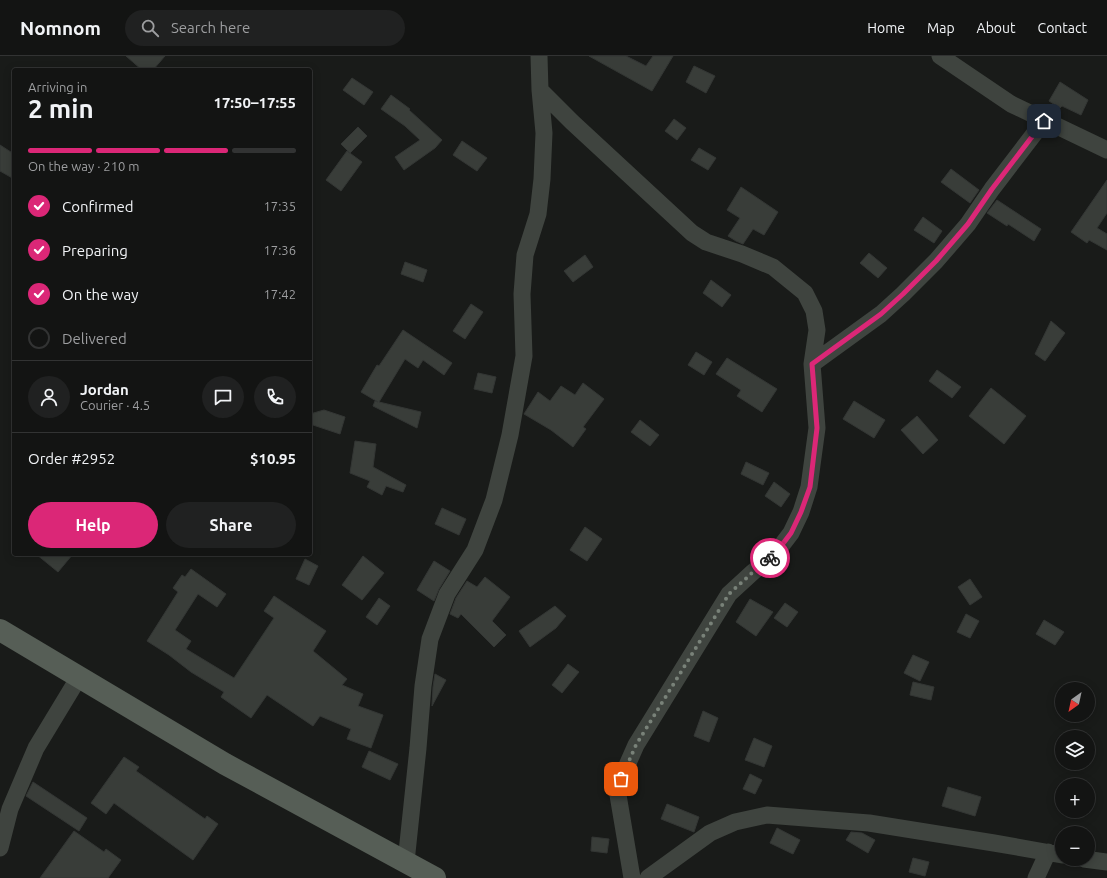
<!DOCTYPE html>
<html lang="en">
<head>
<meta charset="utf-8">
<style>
	:root { --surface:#131413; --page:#202121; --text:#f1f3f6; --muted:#9d9ea0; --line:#323333; --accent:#db2777 }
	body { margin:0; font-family:Ubuntu,sans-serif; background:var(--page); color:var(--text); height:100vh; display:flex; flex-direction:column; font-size:15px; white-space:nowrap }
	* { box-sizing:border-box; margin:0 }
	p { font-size:13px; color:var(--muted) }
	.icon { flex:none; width:22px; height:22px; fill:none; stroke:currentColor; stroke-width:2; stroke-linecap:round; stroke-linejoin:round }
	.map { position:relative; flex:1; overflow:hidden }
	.side { position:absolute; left:12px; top:12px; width:300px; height:488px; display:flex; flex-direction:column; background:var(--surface); border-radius:4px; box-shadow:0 2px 10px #0003,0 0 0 1px var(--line) }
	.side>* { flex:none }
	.needle { width:26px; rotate:213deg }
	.tools { position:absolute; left:1055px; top:626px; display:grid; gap:8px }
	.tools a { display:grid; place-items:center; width:40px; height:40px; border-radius:50%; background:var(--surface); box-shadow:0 2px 10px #0003,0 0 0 1px var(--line); font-size:20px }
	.pin { position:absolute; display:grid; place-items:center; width:34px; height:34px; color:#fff; margin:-17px; border-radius:8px; box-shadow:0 2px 6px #0006 }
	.courier { position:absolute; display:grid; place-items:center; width:40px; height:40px; margin:-20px; border:3px solid #db2777; border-radius:50%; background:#fff; color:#222; box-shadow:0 1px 5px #0007 }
	.summary em { font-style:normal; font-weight:700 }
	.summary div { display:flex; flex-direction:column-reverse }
	.summary { display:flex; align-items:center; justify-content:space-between; height:68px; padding:0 16px }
	h1 { font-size:26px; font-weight:700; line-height:30px }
	.bar { display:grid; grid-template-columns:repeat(4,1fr); gap:6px 4px; align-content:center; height:48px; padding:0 16px }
	.bar i { height:5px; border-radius:3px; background:var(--line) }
	.bar .current { background:var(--accent) }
	.bar p { grid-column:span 4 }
	.line { display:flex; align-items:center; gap:10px; padding:0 16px; border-top:1px solid var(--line) }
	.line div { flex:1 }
	.round { display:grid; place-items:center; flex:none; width:42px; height:42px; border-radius:21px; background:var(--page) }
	ol { padding:0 16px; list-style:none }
	li { display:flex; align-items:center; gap:12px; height:44px }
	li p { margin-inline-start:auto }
	li .icon { padding:4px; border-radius:50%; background:var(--accent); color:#fff; stroke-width:4 }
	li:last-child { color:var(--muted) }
	li i { width:22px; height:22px; border:2px solid var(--line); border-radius:50% }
	.button { display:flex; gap:8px; margin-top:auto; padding:8px 16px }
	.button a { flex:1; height:46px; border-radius:24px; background:var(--accent); color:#fff; font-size:16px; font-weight:700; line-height:46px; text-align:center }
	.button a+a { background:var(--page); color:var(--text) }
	header { display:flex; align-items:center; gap:24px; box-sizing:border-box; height:56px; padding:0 20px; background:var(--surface); border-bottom:1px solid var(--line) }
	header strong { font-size:19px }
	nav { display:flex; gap:22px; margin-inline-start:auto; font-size:14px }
	.search { width:280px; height:36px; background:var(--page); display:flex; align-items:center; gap:10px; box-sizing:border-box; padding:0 14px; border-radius:22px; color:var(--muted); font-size:15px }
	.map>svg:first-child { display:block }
</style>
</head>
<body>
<header>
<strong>Nomnom</strong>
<div class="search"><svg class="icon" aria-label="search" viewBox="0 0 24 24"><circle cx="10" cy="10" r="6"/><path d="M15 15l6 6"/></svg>Search here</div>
<nav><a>Home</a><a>Map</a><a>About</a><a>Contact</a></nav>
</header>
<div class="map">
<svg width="1107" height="822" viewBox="0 0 1107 822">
	<rect width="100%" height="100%" fill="#191b19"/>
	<path fill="#393d39" stroke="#333634" d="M126,0h39l-12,14h-11z
		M589,0h37l20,10 7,-10h20l-21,35z
		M694,10l21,10 -9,17 -20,-11z
		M352,22l21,14 -9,13 -21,-15z
		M1060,26l28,18 -7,15 -19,-9 -2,2 -11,-7z
		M391,39l19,14 -1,1 33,30 -7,8 -31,22 -9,-13 25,-17 -15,-14 -24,-17z
		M674,63l12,9 -9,12 -12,-9z
		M358,71l9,9 -17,17 -9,-9z
		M462,85l25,17 -10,13 -24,-16z
		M0,89l14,9v25l-14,-8z
		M699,92l17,10 -8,12 -17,-10z
		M347,95l15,11 -21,29 -15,-11z
		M951,113l28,21 -9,13 -29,-21z
		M1107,124v33l-10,15 10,6v16l-18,-10 -2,3 -16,-11z
		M741,131l37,25 -14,23 -11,-6 -10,15 -7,-3 -8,-5 12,-18 -13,-8z
		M997,144l44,29 -7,12 -26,-17 -1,2 -20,-13z
		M923,161l19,14 -8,12 -20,-13z
		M869,197l18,15 -9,10 -18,-15z
		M585,199l8,12 -20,15 -9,-11z
		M405,206l22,8 -4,12 -22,-8z
		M711,224l20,15 -9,12 -19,-14z
		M471,248l12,8 -18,27 -12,-8z
		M1051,265l14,12 -20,28 -10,-7z
		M403,274l49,33 -8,12 -21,-15 -5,8 -13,-9 -26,43 42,10 -4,16 -44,-22 2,-5 3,1 -17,-10 16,-27 2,1z
		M696,296l16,10 -8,13 -16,-10z
		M727,302l50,31 -15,23 -25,-16 4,-6 -25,-16z
		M937,314l24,17 -9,11 -23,-17z
		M478,317l18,4 -4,16 -18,-4z
		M583,327l21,16 -21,28 3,2 -13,18 -22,-17 -27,-16 14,-22 12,9 11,-15 14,9z
		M991,332l35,28 -22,28 -35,-28z
		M854,345l31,19 -11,18 -31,-19z
		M324,354l21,7 -5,17 -30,-10v-10z
		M917,360l21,24 -15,14 -22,-24z
		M640,364l19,15 -9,11 -19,-14z
		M355,385l21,3 -3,23 33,18 -3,7 -17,-6 -4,9 -15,-8 3,-6 -20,-8z
		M746,406l23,11 -6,12 -22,-11z
		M774,426l16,12 -9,13 -16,-11z
		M442,452l24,11 -7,16 -24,-11z
		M585,471l17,12 -15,22 -17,-11z
		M36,498h37l-15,18z
		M363,500l21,17 -22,27 -20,-15z
		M305,503l13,7 -9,19 -13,-6z
		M434,505l16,10 -11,18 -5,12 -17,-11z
		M191,513l35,25 -9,13 -19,-13 -23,36 16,11 -5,8 48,29 40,-60 -10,-7 10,-15 52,35 -13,20 34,28 -5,6 21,9 -5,12 25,9 -12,33 -24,-9 4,-10 -31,-13 -7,10 -46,-31 -16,23 -30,-21 3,-5 -33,-20 -22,-17 -22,-14 31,-49 -5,-4 9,-13 3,2z
		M485,521l25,20 -18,24 14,14 -12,12 -33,-33 -3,4 -8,-4 6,-16 11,-17 10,6z
		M970,523l12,18 -12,8 -12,-18z
		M379,542l11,8 -13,19 -11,-8z
		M750,543l23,13 -17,24 -20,-14z
		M785,547l13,9 -11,15 -13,-9z
		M555,550l11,10 -10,12 -26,19 -11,-16z
		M966,558l13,7 -9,17 -13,-6z
		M1044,564l20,12 -9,13 -19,-11z
		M913,599l16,7 -9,19 -16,-8z
		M568,608l11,8 -17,21 -10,-8z
		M435,618l11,6 -14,26 1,-19z
		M913,626l21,5 -3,13 -21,-5z
		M703,655l15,7 -9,24 -15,-6z
		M754,682l18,8 -8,21 -19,-7z
		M369,695l29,13 -8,16 -28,-13z
		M124,701l15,10 -3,4 69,48 2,-3 11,8 -25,36 -79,-57 -8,11 -15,-11z
		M750,718l12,6 -7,14 -12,-5z
		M33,726l54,36 -8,13 -53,-35z
		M948,731l33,10 -6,19 -33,-10z
		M667,748l32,13 -5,15 -33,-13z
		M777,772l23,12 -7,14 -23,-11z
		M74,775l30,21 2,-3 15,11 -13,18h-68z
		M851,776l11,1 13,7 -7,13 -22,-13z
		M592,781l17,2 -2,14 -16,-2z
		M913,802l16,4 -4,14 -16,-4z"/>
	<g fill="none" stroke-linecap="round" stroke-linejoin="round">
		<path stroke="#3f443f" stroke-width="17" d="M940,0l71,48 96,46
			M540,34l32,32 120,111 14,9 36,12 31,13 32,26 9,18 3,19 -5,34 5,64 -8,59 -8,25 -10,21 -16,21 -22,18 -24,22 -93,151 -15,34 -3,16 14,83
			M812,308l69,-50 22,-20 33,-33 32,-37 24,-35 52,-68
			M0,792l10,-39 26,-61 43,-71
			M1084,803l23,3
			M406,806l12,-114 5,-62 7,-47 17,-45 28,-44 19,-50 16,-65 14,-79 -2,-62 3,-39 13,-41 4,-35 2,-46 -4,-43 -1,-34
			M648,822l62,-45 25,-11 32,-7 102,8 125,20 68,12
			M1036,822l12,-26"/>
		<path stroke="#565e56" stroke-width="22" d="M0,574l225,134 210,114"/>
	</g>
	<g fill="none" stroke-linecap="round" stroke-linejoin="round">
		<path stroke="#798279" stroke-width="4" stroke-dasharray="0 7.2" d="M621,723l15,-34 93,-151 24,-22 17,-14"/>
		<path stroke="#db2777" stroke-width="5" d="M770,502l5,-4 16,-21 10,-21 9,-25 7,-59 -5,-64 69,-50 22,-20 33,-33 32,-37 24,-35 52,-68"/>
	</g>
</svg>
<div class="tools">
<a><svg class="needle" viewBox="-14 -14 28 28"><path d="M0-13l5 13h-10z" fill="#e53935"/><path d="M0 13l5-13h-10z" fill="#9d9ea0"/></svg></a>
<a><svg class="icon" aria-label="layers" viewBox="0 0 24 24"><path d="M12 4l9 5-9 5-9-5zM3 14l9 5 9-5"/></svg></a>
<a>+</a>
<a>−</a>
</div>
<div class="pin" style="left:621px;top:723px;background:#ea580c"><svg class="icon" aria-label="bag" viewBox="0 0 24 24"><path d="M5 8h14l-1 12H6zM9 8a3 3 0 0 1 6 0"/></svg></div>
<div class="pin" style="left:1044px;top:65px;background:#1f2937"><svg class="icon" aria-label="home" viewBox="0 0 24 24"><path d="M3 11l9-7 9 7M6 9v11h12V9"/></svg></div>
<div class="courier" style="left:770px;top:502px"><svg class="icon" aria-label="bike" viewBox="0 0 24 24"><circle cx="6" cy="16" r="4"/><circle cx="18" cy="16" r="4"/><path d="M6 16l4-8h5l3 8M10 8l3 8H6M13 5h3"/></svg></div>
<section class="side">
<div class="summary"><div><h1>2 min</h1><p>Arriving in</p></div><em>17:50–17:55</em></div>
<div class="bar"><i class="current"></i><i class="current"></i><i class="current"></i><i></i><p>On the way · 210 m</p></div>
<ol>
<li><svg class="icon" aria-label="check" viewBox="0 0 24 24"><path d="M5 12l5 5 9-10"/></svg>Confirmed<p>17:35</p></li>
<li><svg class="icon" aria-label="check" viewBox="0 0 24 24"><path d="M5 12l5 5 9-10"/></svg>Preparing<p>17:36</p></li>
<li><svg class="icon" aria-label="check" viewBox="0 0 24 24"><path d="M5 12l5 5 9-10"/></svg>On the way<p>17:42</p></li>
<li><i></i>Delivered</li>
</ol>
<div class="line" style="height:72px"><a class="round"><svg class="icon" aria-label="person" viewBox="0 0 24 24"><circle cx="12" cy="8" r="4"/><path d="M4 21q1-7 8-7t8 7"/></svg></a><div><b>Jordan</b><p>Courier · 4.5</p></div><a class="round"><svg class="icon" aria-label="chat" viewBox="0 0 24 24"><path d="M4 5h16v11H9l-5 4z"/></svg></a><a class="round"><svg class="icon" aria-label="phone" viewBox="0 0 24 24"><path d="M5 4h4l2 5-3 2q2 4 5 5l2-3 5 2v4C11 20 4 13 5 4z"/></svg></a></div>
<div class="line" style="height:52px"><div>Order #2952</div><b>$10.95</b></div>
<div class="button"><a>Help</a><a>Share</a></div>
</section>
</div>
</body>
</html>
